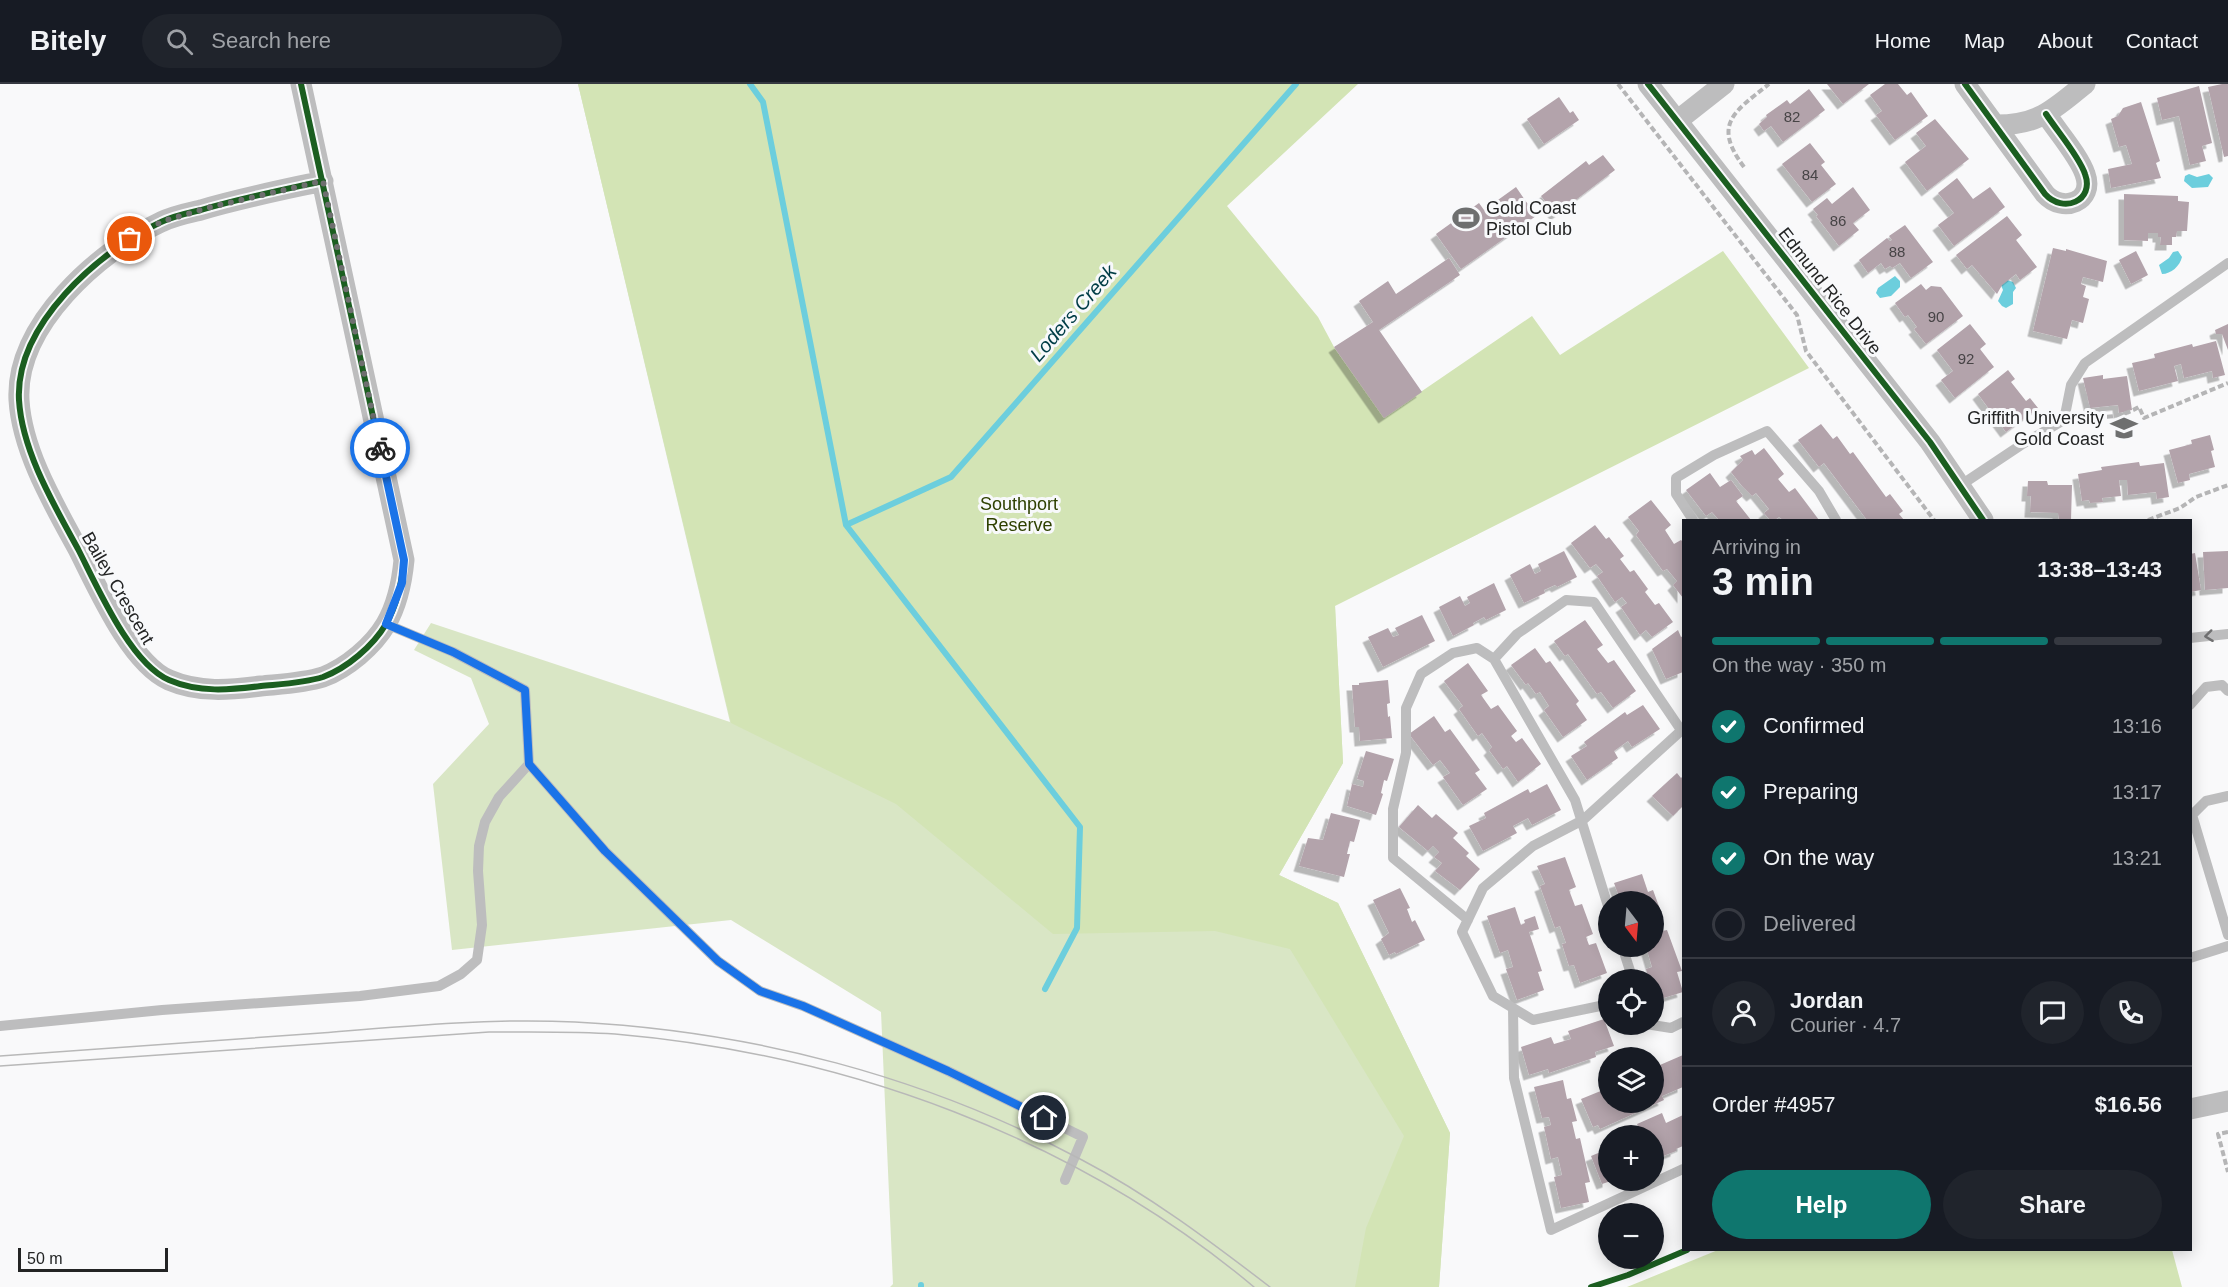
<!DOCTYPE html>
<html lang="en">
<head>
<meta charset="utf-8">
<style>
	:root { --surface:#171b24; --page:#20242c; --text:#f1f3f6; --muted:#9ea1a6; --line:#363941; --accent:#0f766e }
	body { margin:0; font-family:Arial,sans-serif; background:var(--page); color:var(--text); height:100vh; display:flex; flex-direction:column; font-size:22px; white-space:nowrap }
	* { box-sizing:border-box; margin:0 }
	p { font-size:20px; color:var(--muted) }
	.icon { flex:none; width:33px; height:33px; fill:none; stroke:currentColor; stroke-width:2; stroke-linecap:round; stroke-linejoin:round }
	.map { position:relative; flex:1; overflow:hidden }
	.drawer { position:absolute; left:1682px; top:435px; width:510px; height:732px; display:flex; flex-direction:column; background:var(--surface); border-radius:0px; box-shadow:0 3px 15px #0003 }
	.drawer>* { flex:none }
	.needle { width:39px; rotate:164deg }
	.tools { position:absolute; left:1598px; top:807px; display:grid; gap:12px }
	.tools a { display:grid; place-items:center; width:66px; height:66px; border-radius:50%; background:var(--surface); box-shadow:0 3px 15px #0003; font-size:30px }
	.scale { position:absolute; left:18px; bottom:15px; width:150px; box-sizing:border-box; padding-left:6px; border:3px solid #232424; border-top:0; font-size:16px; line-height:21px; white-space:nowrap; color:#232424; -webkit-text-stroke:4px #f8f9fb; paint-order:stroke }
	.pin { position:absolute; display:grid; place-items:center; width:51px; height:51px; color:#fff; margin:-26px; border:3px solid #fff; border-radius:50%; box-shadow:0 2px 6px #0007 }
	.courier { position:absolute; display:grid; place-items:center; width:60px; height:60px; margin:-30px; border:4px solid #1a73e8; border-radius:50%; background:#fff; color:#222; box-shadow:0 2px 8px #0007 }
	.head em { font-style:normal; font-weight:800 }
	.head div { display:flex; flex-direction:column-reverse }
	.head { display:flex; align-items:center; justify-content:space-between; height:102px; padding:0 30px }
	h1 { font-size:39px; font-weight:800; line-height:45px }
	.bar { display:grid; grid-template-columns:repeat(4,1fr); gap:9px 6px; align-content:center; height:72px; padding:0 30px }
	.bar i { height:8px; border-radius:4px; background:var(--line) }
	.bar .on { background:var(--accent) }
	.bar p { grid-column:span 4 }
	.line { display:flex; align-items:center; gap:15px; padding:0 30px; border-top:2px solid var(--line) }
	.line div { flex:1 }
	.round { display:grid; place-items:center; flex:none; width:63px; height:63px; border-radius:32px; background:var(--page) }
	ol { padding:0 30px; list-style:none }
	li { display:flex; align-items:center; gap:18px; height:66px }
	li p { margin-inline-start:auto }
	li .icon { padding:6px; border-radius:50%; background:var(--accent); color:#fff; stroke-width:4 }
	li:last-child { color:var(--muted) }
	li i { width:33px; height:33px; border:3px solid var(--line); border-radius:50% }
	.cta { display:flex; gap:12px; margin-top:auto; padding:12px 30px }
	.cta a { flex:1; height:69px; border-radius:36px; background:var(--accent); color:#fff; font-size:24px; font-weight:800; line-height:69px; text-align:center }
	.cta a+a { background:var(--page); color:var(--text) }
	header { display:flex; align-items:center; gap:36px; box-sizing:border-box; height:84px; padding:0 30px; background:var(--surface); border-bottom:2px solid var(--line) }
	header strong { font-size:28px }
	nav { display:flex; gap:33px; margin-inline-start:auto; font-size:21px }
	.search { width:420px; height:54px; background:var(--page); display:flex; align-items:center; gap:15px; box-sizing:border-box; padding:0 21px; border-radius:33px; color:var(--muted); font-size:22px }
	.map>svg:first-child { display:block }
</style>
</head>
<body>
<header>
<strong>Bitely</strong>
<div class="search"><svg class="icon" aria-label="search" viewBox="0 0 24 24"><circle cx="10" cy="10" r="6"/><path d="M15 15l6 6"/></svg>Search here</div>
<nav><a>Home</a><a>Map</a><a>About</a><a>Contact</a></nav>
</header>
<div class="map">
<svg width="2228" height="1203" viewBox="0 0 2228 1203">
	<defs>
		<filter id="shadow"><feDropShadow dx="-5.5" dy="5.5" stdDeviation="0" flood-color="#0004"/></filter>
	</defs>
	<rect width="100%" height="100%" fill="#f9f9fa"/>
	<path fill="#d9e6c5" d="M578,0l601,115 299,335 -143,71 8,158 -64,112 59,28 112,230 -11,154h-549l3,-3 -12,-272 -150,-92 -279,30 -19,-166 56,-60 -18,-46 -57,-28 17,-27 299,99z"/>
	<path fill="#d3e4b5" d="M578,0h780l-131,122 91,111 16,30 50,70 148,-101 28,39 163,-104 86,117 -474,238 8,157 -64,112 59,28 112,230 -11,154h-84l11,-59 38,-92 -114,-187 -75,-18 -162,3 -157,-130 -165,-81z
		M1718,1166h454l10,37h-555z"/>
	<path fill="#6ccedd" d="M2189,90l8,3 12,-3 4,4 -5,9 -16,1 -8,-7 1,-5z
		M2178,167l4,6c-2,9 -11,17 -20,17l-3,-9 10,-7 4,-6z
		M1895,192l5,5v6l-9,9 -11,2 -4,-5 2,-5z
		M2007,196l6,2 3,6 -3,4v12l-7,4 -4,-2 -4,-5 5,-11 -2,-5z"/>
	<g fill="none" stroke-linecap="round" stroke-linejoin="round">
		<path stroke="#6ccedd" stroke-width="6" d="M750,0l13,18 83,423 234,302 -3,101 -32,61
			M846,441l105,-48 345,-393
			M921,1203v-2"/>
	</g>
	<path fill="#b3a3ab" filter="url(#shadow)" d="M1827,0h42l-26,20z
		M1885,0h13l9,11 4,-3 17,24 -33,24 -19,-25 6,-4 -12,-16z
		M2222,0h6v72l-4,1 -16,-70z
		M2199,2l13,57 -10,3 4,15 -16,4 -11,-49 -17,4 -5,-22z
		M1809,5l16,21 -42,32 -12,-16 -7,5 -5,-7 8,-7 -1,-2 21,-15 3,4z
		M1559,13l11,16 3,-2 6,9 -35,24 -17,-25z
		M2141,18l19,59 -4,2 5,15 -50,10 -3,-19 24,-5 -6,-19 -7,2 -8,-28 7,-3 5,-8z
		M1935,35l34,40 -42,32 -22,-29 21,-16 -10,-13z
		M1810,59l15,19 -4,3 15,19 -24,18 -30,-38z
		M1603,71l12,15 -59,45 -15,-19 45,-35 3,4z
		M1957,94l16,21 17,-12 15,20 -51,39 -16,-21 16,-12 -16,-20z
		M1516,103l20,29 -75,53 -25,-35 43,-31 5,7z
		M1853,103l17,23 -17,13 6,7 -20,16 -23,-30 2,-1 -5,-6 14,-11 5,6z
		M2124,110l54,2v5l11,1 -2,29h-10l-1,6h-4v8h-12l1,-8h-3v-4h-10v8l-24,-1z
		M2007,132l15,19 -6,5 21,27 -17,13 -4,-6 -14,11 -5,9 -25,-29 -5,4 -11,-14z
		M1905,141l28,37 -22,16 -11,-15 -8,5 -2,-2 -5,3 -4,-6 -13,10 -9,-13 28,-22 3,3 2,-1 -3,-4z
		M2053,164l13,3v-2l41,12 -4,21 -20,-5 -2,7 5,2 -3,11 6,2 -6,24 -11,-3 -5,19 -34,-8z
		M2136,167l12,24 -17,9 -12,-24z
		M1449,174l11,17 -81,55 43,62 -38,26 -50,-71 39,-25 -14,-21 29,-20 8,13z
		M1921,200l5,6 5,-4 10,1 22,29 -37,28 -12,-15 3,-2 -9,-12 -3,2 -10,-14z
		M1970,240l16,20 -6,5 14,18 -39,31 -14,-18 12,-9 -16,-21z
		M2228,240v26l-6,-16h-6l-1,-4z
		M2216,257l9,34 -12,3 -1,-7 -28,7 -3,-14 -7,2 4,15 -39,10 -7,-28 23,-5 -1,-4 38,-10 1,3z
		M2008,286l7,9 -4,3 15,19 4,-3 8,10 -32,24 -28,-38z
		M2103,291v4l24,-3 5,34 -13,3 -1,-8 -28,3 -7,-30z
		M1821,340l12,15 4,-3 13,18 3,-2 33,45 4,-3 13,17 -4,3 5,6h-37l-43,-57 -5,4 -21,-27z
		M2210,351l4,15 -3,1 4,16 -26,7 1,6 -12,3 -9,-33 23,-6 -1,-4z
		M1764,364l20,26 -6,5 11,13 6,-4 24,32h-36l-4,-3 -4,3h-5l-6,-7 5,-4 -13,-16 -4,3 -10,-10 -11,-14 12,-12 -3,-4 12,-6 3,5z
		M2139,378l1,4 24,-3 5,34 -12,2 -1,-7 -28,3 -1,-15h-8l2,16 -19,2 1,4 -13,1 -1,-3 -7,1 -4,-27 24,-4 -1,-3z
		M1710,389l10,14 11,-7 12,16 -7,5 15,19h-32l-7,-8 -6,4 -20,-26z
		M2028,397h19l1,4h24l-1,35 -12,-1 -1,-6 -28,-1 1,-16h-4z
		M1651,416l20,25 -6,5 9,14 7,-4 2,2v56l-10,-13 4,-4 -10,-12 -4,2 -27,-36 3,-4 -11,-14z
		M1595,441l11,14 3,-2 15,19 -4,3 10,13 4,-2 14,19 -3,3 10,13 4,-2 14,19 -21,15 -6,-7 -6,5 -19,-28 6,-4 -5,-6 -7,5 -18,-26 6,-4 -7,-8 -6,4 -19,-25z
		M1564,467l13,26 -20,10 -2,-2 -11,5 1,3 -21,10 -14,-28 20,-11 5,10 6,-3 -3,-7z
		M2228,467v37l-23,2 -2,-38z
		M2195,469l6,37 -11,2v-38z
		M1494,499l12,27 -20,10 -2,-3 -11,6 1,2 -21,11 -14,-29 21,-11 5,10 5,-3 -3,-6z
		M1422,531l13,26 -52,26 -15,-30 20,-9 5,9 6,-2 -4,-7z
		M1585,536l18,25 -6,4 11,14 6,-3 22,31 -23,17 -12,-16 -4,2 -29,-40 -3,2 -11,-15z
		M1678,546l3,7 2,-1v36l-17,7 -14,-30z
		M1535,564l11,15 4,-2 29,40 -3,3 11,16 -24,17 -19,-27 5,-4 -9,-14 -4,2 -8,-11 -2,2 -15,-20z
		M1468,579l20,28 -7,4 10,14 7,-4 19,26 -6,5 5,6 6,-4 19,26 -23,18 -11,-16 -4,3 -14,-19 3,-3 -10,-14 -4,3 -19,-27 4,-3 -19,-25z
		M1388,596l2,23 -3,1 1,13 2,-1 2,22 -32,3 -1,-14h-4l-3,-42h7v-2z
		M1643,621l17,24 -28,18 -4,-6 -14,10 4,7 -31,22 -16,-24 16,-10 -3,-4 41,-30 2,3z
		M1434,632l11,16 5,-3 30,41 -5,3 12,16 -24,16 -20,-28 7,-4 -10,-13 -7,5 -24,-31z
		M1366,667l28,8 -7,22 -3,-1 -3,13 2,1 -7,21 -29,-9 5,-22 11,3 1,-6 -7,-2z
		M1677,689l4,5 2,-2v30l-10,10 -21,-20z
		M1547,700l14,26 -29,15 -4,-7 -15,8 4,7 -34,18 -14,-25 17,-8 -2,-5 44,-24 2,4z
		M1418,721l14,13 4,-4 22,19 -5,5 16,15 -3,3 14,13 -20,21 -25,-19 7,-8 -8,-6 5,-5 -6,-6 -5,5 -29,-24z
		M1331,729l29,7 -6,22 -4,-1 -3,13h3l-6,23 -45,-11 9,-28 15,2z
		M1565,773l11,30 -7,3 6,16 7,-2 11,30 -7,3 3,8 7,-2 11,30 -27,10 -6,-18 -5,1 -7,-22 4,-1 -6,-17 -5,2 -15,-42 5,-2 -8,-18z
		M1642,790l6,18 5,-2 8,22 -5,2 6,17 5,-1 15,41 -5,1 6,20 -26,8 -4,-10v-10h-4l-3,-11 6,-2 -5,-17 -5,1 -2,-5h13v-44h-32l-7,-19z
		M1400,804l10,20 -3,1 5,13 3,-2 10,20 -29,14 -1,-2 -6,3 -8,-16 8,-6 -16,-33z
		M1515,823l6,18 4,-2 -1,-3 11,-4 4,13 -10,3 13,39 -4,1 6,18 -27,10 -11,-31 7,-2 -5,-17 -8,3 -13,-37z
		M1604,935l10,27 -19,6 1,5 -47,16 -1,-4 -19,6 -8,-28 30,-10 3,7 17,-5 -3,-8z
		M1683,971v32l-21,9 2,4 -64,29 -2,-4 -5,2 -12,-28 27,-11v14h45v-34z
		M1563,996l4,19 4,-1 6,23 -5,1 4,17 4,-1 10,44 -5,1 4,19 -28,6 -7,-31 8,-2 -4,-18 -7,2 -7,-32 7,-2 -2,-8 -7,1 -8,-31z
		M1662,1029l4,10 17,-8v31l-7,3v2l-23,9v-24h-26l13,-6 -3,-6z
		M1608,1065v33l-6,2 -11,-28z"/>
	<g fill="none" stroke-linecap="round" stroke-linejoin="round">
		<path stroke="#b5b5b6" stroke-width="4" stroke-dasharray="6 3" stroke-linecap="butt" d="M1618,0l179,231 9,36 128,169
			M1744,83c-32,-43 -10,-55 25,-83
			M2085,310c1,5 1,11 4,15 11,15 38,5 50,-2l5,11 84,-35
			M2148,436l32,-12 16,-11 32,-12
			M2228,1048l-10,2 10,38"/>
		<path stroke="#bdbdbe" stroke-width="10" d="M1961,401l60,-40 43,-25 7,-35 14,-22 143,-100
			M1693,436l-17,-26v-16l38,-23 53,-24 52,60 17,29
			M386,540l67,28 72,38 4,74 76,87 113,110 42,30 43,15 145,65 135,66 -18,43
			M2190,554l38,-4
			M2190,621l16,-18 16,-2 6,6
			M2190,730l2,1 36,120
			M2192,731l14,-14 22,-5
			M1608,822l-33,-106 -81,-141 23,-25 49,-34 28,2 87,128
			M1468,836l-75,-62v-49l13,-56v-45l15,-34 32,-21 24,-5 17,11
			M1622,862l11,34
			M2190,874l38,-12
			M1513,924l1,70 37,152 132,-61
			M1608,924l-8,-2 -67,14 -40,-24 -31,-64 21,-44 50,-42 50,-26 100,-91
			M1646,940l25,4 12,-6
			M0,942l162,-16 198,-14 79,-10 22,-12 16,-14 5,-35 -4,-54 1,-25 6,-24 14,-25 30,-33"/>
		<path stroke="#bdbdbe" stroke-width="21" d="M301,0l103,476c-2,21 -7,45 -18,64 -13,22 -39,44 -63,53 -19,6 -42,7 -62,9 -31,4 -62,7 -92,-6 -39,-17 -72,-94 -91,-131 -24,-44 -56,-98 -59,-149 -4,-75 80,-149 142,-178 12,-6 27,-9 40,-12 40,-12 81,-20 122,-29
			M1648,0l282,358 53,78
			M1965,0l80,110c18,20 50,7 40,-20 -6,-18 -28,-43 -39,-60
			M1677,37l47,-37
			M1996,41c44,0 57,-16 89,-41
			M2190,1025l38,-8"/>
		<path stroke="#b8b8b8" stroke-width="1.5" d="M0,972c107,-8 214,-16 321,-23 84,-7 169,-15 254,-11 177,9 350,54 507,138 67,35 128,81 188,127
			M0,982l489,-34c42,0 84,-1 126,2 231,20 460,103 639,253"/>
		<defs>
			<path id="cycleway" d="M301,0l103,476c-2,21 -7,45 -18,64 -13,22 -39,44 -63,53 -19,6 -42,7 -62,9 -31,4 -62,7 -92,-6 -39,-17 -72,-94 -91,-131 -24,-44 -56,-98 -59,-149 -4,-75 80,-149 142,-178 12,-6 27,-9 40,-12 40,-12 81,-20 122,-29
				M1648,0l282,358 53,78
				M1965,0l80,110c18,20 50,7 40,-20 -6,-18 -28,-43 -39,-60
				M1591,1203l37,-12 59,-25"/>
		</defs>
		<use href="#cycleway" stroke="#f8f9fb" stroke-width="10"/>
		<use href="#cycleway" stroke="#1b5e20" stroke-width="6"/>
	</g>
	<defs><path id="oneway-chevron" d="M-2-3.5L2.5 0L-2 3.5" fill="none" stroke-width="1.6" stroke-linecap="round" stroke-linejoin="round" transform="scale(1.5)"/></defs>
	<use stroke="#707071" href="#oneway-chevron" transform="translate(2209 552) rotate(173)"/>
	<g fill="none" stroke-linecap="round" stroke-linejoin="round">
		<path stroke="#6e6f6f" stroke-width="6" stroke-dasharray="0 10.8" d="M130,155l33,-18 48,-14 112,-26 57,267"/>
		<path stroke="#1a73e8" stroke-width="8" d="M380,364l24,112 -2,23 -16,41 67,28 72,38 4,74 76,87 113,110 42,30 43,15 145,65 96,47"/>
	</g>
	<defs>
		<symbol id="stadium-bare" viewBox="-9 -9 18 18"><path d="M0-5a6.5 5 0 1 0 0 10a6.5 5 0 1 0 0-10ZM-3.5-1.8h7v3.6h-7Z" fill="#6e6f6f" stroke="#f8f9fb" stroke-width="2.5" paint-order="stroke"/></symbol>
		<symbol id="university-bare" viewBox="-9 -9 18 18"><path d="M0-5L7-2L0 1L-7-2ZM-4 1L0 2.5L4 1V4Q0 6-4 4Z" fill="#6e6f6f" stroke="#f8f9fb" stroke-width="2.5" paint-order="stroke"/></symbol>
	</defs>
	<g fill-rule="evenodd">
		<use href="#stadium-bare" x="1447" y="115" width="38" height="38"/>
		<use href="#university-bare" x="2105" y="325" width="38" height="38"/>
	</g>
	<g text-anchor="middle" dominant-baseline="central" stroke-width="6" stroke-linejoin="round" paint-order="stroke">
		<g font-size="15" fill="#474446">
			<text x="1792" y="32">82</text>
			<text x="1810" y="90">84</text>
			<text x="1838" y="136">86</text>
			<text x="1897" y="167">88</text>
			<text x="1936" y="232">90</text>
			<text x="1966" y="274">92</text>
		</g>
		<g font-size="18" fill="#232424" stroke="#f8f9fb" text-anchor="start">
			<text x="1486" y="124">Gold Coast<tspan x="1486" dy="21">Pistol Club</tspan></text>
			<text x="2104" y="334" text-anchor="end">Griffith University<tspan x="2104" dy="21">Gold Coast</tspan></text>
		</g>
		<g font-size="18" fill="#232424" stroke="#f8f9fb">
			<text transform="translate(1830 207) rotate(52)">Edmund Rice Drive</text>
			<text transform="translate(118 504) rotate(60)">Bailey Crescent</text>
		</g>
		<g font-size="18" fill="#2e4000" stroke="#f8f9fb">
			<text x="1019" y="420">Southport<tspan x="1019" dy="21">Reserve</tspan></text>
		</g>
		<g font-size="20" font-style="italic" fill="#003d46" stroke="#f8f9fb">
			<text transform="translate(1073 229) rotate(-49)">Loders Creek</text>
		</g>
	</g>
</svg>
<div class="tools">
<a><svg class="needle" viewBox="-14 -14 28 28"><path d="M0-13l5 13h-10z" fill="#e53935"/><path d="M0 13l5-13h-10z" fill="#9ea1a6"/></svg></a>
<a><svg class="icon" aria-label="locate" viewBox="0 0 24 24"><circle cx="12" cy="12" r="6"/><path d="M12 2v4M12 18v4M2 12h4M18 12h4"/></svg></a>
<a><svg class="icon" aria-label="layers" viewBox="0 0 24 24"><path d="M12 4l9 5-9 5-9-5zM3 14l9 5 9-5"/></svg></a>
<a>+</a>
<a>−</a>
</div>
<div class="scale">50 m</div>
<div class="pin" style="left:130px;top:155px;background:#ea580c"><svg class="icon" aria-label="bag" viewBox="0 0 24 24"><path d="M5 8h14l-1 12H6zM9 8a3 3 0 0 1 6 0"/></svg></div>
<div class="pin" style="left:1044px;top:1034px;background:#1f2937"><svg class="icon" aria-label="home" viewBox="0 0 24 24"><path d="M3 11l9-7 9 7M6 9v11h12V9"/></svg></div>
<div class="courier" style="left:380px;top:364px"><svg class="icon" aria-label="bike" viewBox="0 0 24 24"><circle cx="6" cy="16" r="4"/><circle cx="18" cy="16" r="4"/><path d="M6 16l4-8h5l3 8M10 8l3 8H6M13 5h3"/></svg></div>
<section class="drawer">
<div class="head"><div><h1>3 min</h1><p>Arriving in</p></div><em>13:38–13:43</em></div>
<div class="bar"><i class="on"></i><i class="on"></i><i class="on"></i><i></i><p>On the way · 350 m</p></div>
<ol>
<li><svg class="icon" aria-label="check" viewBox="0 0 24 24"><path d="M5 12l5 5 9-10"/></svg>Confirmed<p>13:16</p></li>
<li><svg class="icon" aria-label="check" viewBox="0 0 24 24"><path d="M5 12l5 5 9-10"/></svg>Preparing<p>13:17</p></li>
<li><svg class="icon" aria-label="check" viewBox="0 0 24 24"><path d="M5 12l5 5 9-10"/></svg>On the way<p>13:21</p></li>
<li><i></i>Delivered</li>
</ol>
<div class="line" style="height:108px"><a class="round"><svg class="icon" aria-label="person" viewBox="0 0 24 24"><circle cx="12" cy="8" r="4"/><path d="M4 21q1-7 8-7t8 7"/></svg></a><div><b>Jordan</b><p>Courier · 4.7</p></div><a class="round"><svg class="icon" aria-label="chat" viewBox="0 0 24 24"><path d="M4 5h16v11H9l-5 4z"/></svg></a><a class="round"><svg class="icon" aria-label="phone" viewBox="0 0 24 24"><path d="M5 4h4l2 5-3 2q2 4 5 5l2-3 5 2v4C11 20 4 13 5 4z"/></svg></a></div>
<div class="line" style="height:78px"><div>Order #4957</div><b>$16.56</b></div>
<div class="cta"><a>Help</a><a>Share</a></div>
</section>
</div>
</body>
</html>
